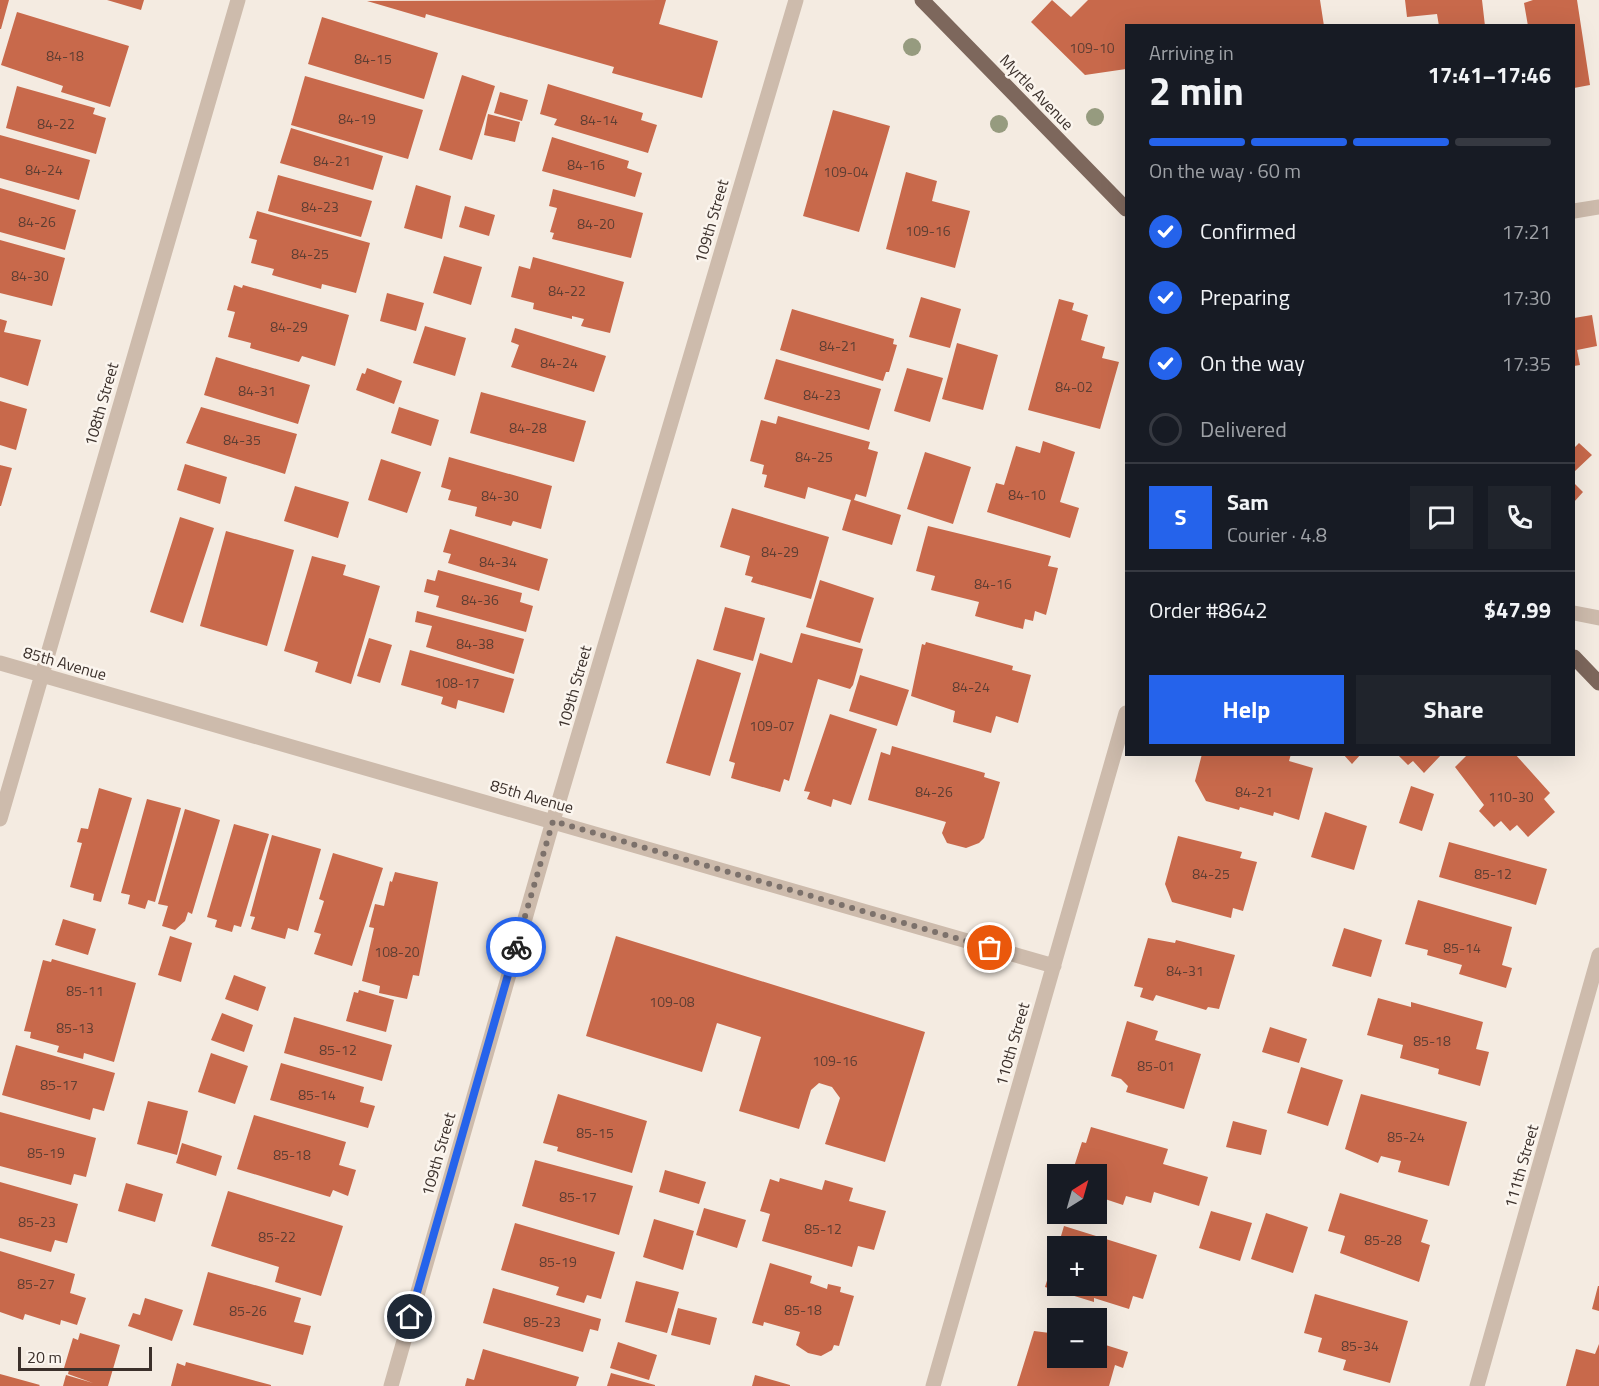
<!DOCTYPE html>
<html lang="en">
<head>
<meta charset="utf-8">
<style>
	:root { --surface:#171b24; --page:#20242c; --text:#f1f3f6; --muted:#9ea1a6; --line:#363941; --accent:#2563eb }
	body { margin:0; font-family:"Titillium Web",sans-serif; background:var(--page); color:var(--text); height:100vh; display:flex; flex-direction:column; font-size:22px; white-space:nowrap }
	* { box-sizing:border-box; margin:0 }
	p { font-size:20px; color:var(--muted) }
	.icon { flex:none; width:33px; height:33px; fill:none; stroke:currentColor; stroke-width:2; stroke-linecap:round; stroke-linejoin:round }
	.map { position:relative; flex:1; overflow:hidden }
	.side { position:absolute; left:1125px; top:24px; width:450px; height:732px; display:flex; flex-direction:column; background:var(--surface); border-radius:0px; box-shadow:0 6px 24px #0002 }
	.side>* { flex:none }
	.needle { width:39px; rotate:37deg }
	.fabs { position:absolute; left:1047px; top:1164px; display:grid; gap:12px }
	.fabs a { display:grid; place-items:center; width:60px; height:60px; border-radius:0px; background:var(--surface); box-shadow:0 6px 24px #0002; font-size:30px }
	.scale { position:absolute; left:18px; bottom:15px; width:134px; box-sizing:border-box; padding-left:6px; border:3px solid #3b302b; border-top:0; font-size:16px; line-height:21px; white-space:nowrap; color:#3b302b; -webkit-text-stroke:4px #fbf5ee; paint-order:stroke }
	.pin { position:absolute; display:grid; place-items:center; width:51px; height:51px; color:#fff; margin:-26px; border:3px solid #fff; border-radius:50%; box-shadow:0 2px 6px #0007 }
	.courier { position:absolute; display:grid; place-items:center; width:60px; height:60px; margin:-30px; border:4px solid #2563eb; border-radius:50%; background:#fff; color:#222; box-shadow:0 2px 8px #0007 }
	.head em { font-style:normal; font-weight:700 }
	.head div { display:flex; flex-direction:column-reverse }
	.head { display:flex; align-items:center; justify-content:space-between; height:102px; padding:0 24px }
	h1 { font-size:39px; font-weight:700; line-height:45px }
	.bar { display:grid; grid-template-columns:repeat(4,1fr); gap:9px 6px; align-content:center; height:72px; padding:0 24px }
	.bar i { height:8px; border-radius:4px; background:var(--line) }
	.bar .selected { background:var(--accent) }
	.bar p { grid-column:span 4 }
	.line { display:flex; align-items:center; gap:15px; padding:0 24px; border-top:2px solid var(--line) }
	.line div { flex:1 }
	.round { display:grid; place-items:center; flex:none; width:63px; height:63px; border-radius:0px; background:var(--page) }
	ol { padding:0 24px; list-style:none }
	li { display:flex; align-items:center; gap:18px; height:66px }
	li p { margin-inline-start:auto }
	li .icon { padding:6px; border-radius:50%; background:var(--accent); color:#fff; stroke-width:4 }
	li:last-child { color:var(--muted) }
	li i { width:33px; height:33px; border:3px solid var(--line); border-radius:50% }
	.cta { display:flex; gap:12px; margin-top:auto; padding:12px 24px }
	.cta a { flex:1; height:69px; border-radius:0px; background:var(--accent); color:#fff; font-size:24px; font-weight:700; line-height:69px; text-align:center }
	.cta a+a { background:var(--page); color:var(--text) }
	.map>svg:first-child { display:block }
</style>
</head>
<body>
<div class="map">
<svg width="1599" height="1386" viewBox="0 0 1599 1386">
	<rect width="100%" height="100%" fill="#f4ebe1"/>
	<path fill="#c8694b" d="M0,0h9l-8,29h-1z
		M107,0h37l-3,10z
		M666,0l-7,24 59,17 -16,57 -90,-25 2,-6 -188,-53 -1,4 -58,-17z
		M1052,0l19,17 17,-17h232l4,26h-198v43l-41,6 -54,-53z
		M1405,0h77l3,26h-46l-2,-12 -30,3z
		M1533,0h44l13,85 -16,3v-62h-46l-4,-23z
		M17,12l112,34 -19,61 -49,-15 2,-6 -62,-21z
		M322,17l116,36 -14,46 -116,-35z
		M462,75l33,11 -23,74 -33,-10z
		M305,76l118,34 -15,49 -117,-34z
		M548,84l95,29 -2,7 16,5 -9,28 -94,-28 3,-6 -17,-5z
		M17,86l78,22 -2,6 13,4 -10,36 -90,-26z
		M500,92l28,8 -6,21 -28,-8z
		M833,110l57,16 -31,106 -56,-16z
		M488,114l32,8 -5,20 -31,-7z
		M291,128l92,28 -10,34 -93,-27z
		M0,135l90,25 -11,40 -79,-22z
		M552,137l77,24 -2,7 15,5 -7,24 -93,-26z
		M906,172l31,9 -5,20 38,10 -15,57 -69,-19z
		M278,175l94,26 -11,36 -93,-26z
		M416,185l35,11 -9,43 -38,-11z
		M0,188l76,22 -11,40 -65,-18z
		M553,189l90,24 -12,45 -79,-19 2,-6 -4,-1 7,-24 -8,-2z
		M465,206l30,9 -6,21 -30,-9z
		M257,211l113,32 -14,50 -34,-9 -1,5 -49,-14 2,-6 -23,-6 6,-23 -8,-2z
		M0,240l65,18 -13,48 -52,-13z
		M444,256l38,11 -11,38 -38,-12z
		M533,257l91,25 -14,51 -29,-7 3,-7 -12,-3v3l-39,-10 1,-6 -23,-6 8,-31 11,3z
		M234,285l8,3 1,-3 106,30 -14,51 -33,-10 -3,6 -49,-14 1,-5 -23,-6 7,-25 -8,-2z
		M387,293l37,10 -8,28 -36,-10z
		M921,297l40,12 -11,39 -41,-11z
		M1059,299l15,4 -2,7 16,5 -7,25 24,7 -3,11 17,4 -19,67 -72,-19z
		M792,309l102,30 -1,5 4,1 -8,27h-3l-3,9 -103,-31z
		M1592,315l5,31 -20,4 3,15 -6,1v-48z
		M0,319l7,2 -3,11 37,8 -13,46 -28,-9z
		M425,326l41,12 -11,38 -42,-13z
		M515,328l91,28 -12,36 -83,-25 8,-22 -8,-3z
		M957,343l41,12 -15,55 -41,-11z
		M216,357l94,28 -12,39 -94,-29z
		M776,359l105,30 -12,41 -105,-31z
		M367,368l35,13 -8,23 -38,-14 6,-17 3,1z
		M907,368l36,10 -13,44 -36,-11z
		M481,392l105,29 -12,41 -104,-29z
		M0,401l27,8 -11,41 -16,-5z
		M201,407l96,27 -12,40 -99,-31z
		M399,407l40,13 -8,26 -40,-13z
		M778,416l92,26 -2,7 10,3 -12,45 -10,-3 -2,6 47,15 -9,30 -50,-15 9,-30 -43,-13 -3,12 -41,-12 3,-12 -5,-1 2,-9 -14,-4 11,-41 15,4z
		M1043,441l32,11 -15,50 19,6 -9,30 -83,-26 9,-29 8,2 12,-39 24,7z
		M1579,443l13,12 -18,17v-24z
		M925,452l46,15 -18,57 -46,-15z
		M449,457l103,29 -11,43 -28,-8 -2,5 -36,-10 2,-9 -29,-7 3,-10 -10,-3z
		M381,459l40,13 -14,41 -39,-13z
		M185,464l42,13 -7,27 -43,-14z
		M0,465l12,3 -11,38h-1z
		M1574,483l9,9 -9,10z
		M295,486l54,16 -11,36 -54,-17z
		M732,508l97,29 -18,62 -60,-17 2,-5 -8,-2 5,-19 -30,-9z
		M180,517l34,11 -31,95 -33,-11z
		M928,526l123,30 -3,10 10,2 -12,47 -11,-4 -2,10 -8,-2 -2,10 -48,-13 4,-14 -48,-12 4,-14 -19,-5z
		M450,529l98,30 -9,32 -91,-28 3,-9 -8,-2z
		M226,531l68,19 -27,96 -67,-20z
		M312,556l34,9 -3,10 37,11 -29,98 -36,-12 3,-10 -34,-11z
		M438,570l84,23 -2,9 13,4 -7,26 -90,-25 3,-11 -15,-4 3,-13 8,2z
		M820,580l54,18 -14,45 -54,-16z
		M725,607l40,11 -12,43 -40,-11z
		M417,611l107,28 -10,35 -88,-27 6,-21 -17,-4z
		M801,633l62,16 -10,36 -3,4 -32,-10 -29,102 -5,-2 -4,13 -49,-14 4,-15 -6,-2 31,-108 32,10z
		M369,638l23,7 -12,38 -23,-7z
		M926,642l87,24 -1,4 19,5 -13,48 -22,-7 -5,17 -38,-11 2,-11 -44,-15 11,-52 3,1z
		M410,650l104,29 -10,34 -46,-13 -2,9 -15,-5 2,-7 -42,-12z
		M697,659l44,14 -31,103 -44,-13z
		M860,675l49,15 -12,36 -48,-15z
		M830,714l47,15 -26,76 -18,-6 -2,8 -24,-8 3,-7 -6,-1z
		M892,746l93,27 -1,4 16,5 -16,56 -5,5 -13,5 -19,-5 -5,-10 4,-11 -78,-22 13,-48 9,3z
		M1202,754h89l-2,7 24,7 -14,52 -25,-8 -1,4 -33,-9 -1,3 -33,-9 -11,-20z
		M1343,754h18l-9,10z
		M1397,754h45l-18,19 -11,-12 -5,4z
		M1468,754h47l35,39 -6,6 11,13 -27,25 -11,-12 -7,6 -9,-10 -7,6 -15,-16 5,-6 -29,-38z
		M1411,786l23,8 -12,37 -23,-8z
		M99,788l33,10 -31,104 -8,-2 1,-6 -24,-7 12,-44 -5,-1 4,-14 7,1z
		M147,799l34,9 -26,94 -7,-2 -3,9 -17,-5 2,-9 -9,-2z
		M185,809l35,11 -28,94 -4,-2 -3,9 -10,9 -13,-4 6,-20 -10,-2z
		M1325,812l42,14 -13,44 -43,-13z
		M234,824l35,10 -28,93 -7,-2 -2,7 -17,-5 2,-7 -10,-3z
		M272,835l49,14 -23,82 -10,-3 -3,11 -34,-10 4,-12 -5,-1z
		M1178,836l64,16 -2,6 17,4 -14,49 -10,-3 -2,10 -59,-16 -7,-18z
		M1449,842l98,27 -11,36 -97,-28z
		M333,853l50,15 -31,98 -38,-12 7,-20 -7,-2 10,-31 -5,-2z
		M395,872l43,10 -19,94 -6,-1 -6,24 -28,-6 1,-7 -18,-5 12,-53 -5,-1 6,-23 9,2 6,-25 2,1z
		M1418,900l94,27 -10,38 10,3 -6,20 -47,-14 3,-9 -35,-10 1,-5 -23,-6z
		M63,919l33,10 -8,26 -33,-10z
		M1344,928l38,12 -11,37 -39,-11z
		M170,936l22,7 -11,39 -23,-7z
		M616,936l309,96 -40,130 -60,-18 15,-46 -8,-11 -13,-4 -8,7 -12,39 -60,-18 22,-74 -44,-14 -15,49 -116,-36z
		M1148,938l27,5 1,-3 59,15 -16,54 -11,-2 -2,3 -50,-15 -3,6 -13,-4 3,-9 -9,-2z
		M52,959l84,24 -22,79 -30,-9 -1,6 -26,-7 2,-6 -29,-8 1,-6 -7,-1 19,-71 8,2z
		M234,975l32,12 -8,24 -33,-12z
		M359,990l35,10 -8,32 -40,-11 8,-29 4,1z
		M1378,998l33,9v-5l72,20 -7,27 13,3 -9,34 -42,-12 1,-5 -39,-11 3,-13 -36,-10z
		M222,1013l31,12 -9,27 -33,-12z
		M294,1017l98,28 -10,36 -98,-28z
		M1127,1021l31,10 -3,9 46,14 -17,55 -58,-17 2,-6 -7,-7 -10,-3z
		M1270,1027l37,12 -8,24 -37,-11z
		M16,1045l99,28 -11,38 -11,-3 -3,12 -88,-25z
		M211,1053l37,13 -13,38 -37,-12z
		M281,1063l83,24 -4,15 15,4 -7,22 -98,-28z
		M1301,1067l42,13 -15,46 -41,-13z
		M558,1094l89,27 -15,52 -75,-22 1,-4 -15,-4z
		M1361,1094l106,28 -18,64 -51,-14 3,-11 -20,-5 -3,7 -33,-14z
		M148,1101l40,10 -11,44 -40,-11z
		M0,1112l96,26 -10,39 -12,-3 -3,11 -71,-19z
		M254,1115l92,27 -7,23 17,5 -8,26 -15,-6 -3,7 -93,-28z
		M1233,1121l34,9 -6,25 -35,-8z
		M1091,1127l77,22 -5,15 45,13 -9,29 -45,-14 -3,11 -25,-7 -3,9 -27,-9v-22h-17v-2l-6,-2 9,-28 4,1z
		M182,1143l40,13 -6,20 -40,-13z
		M535,1160l98,26 -14,49 -97,-29z
		M665,1170l41,12 -7,22 -40,-12z
		M780,1178l42,12 3,-10 28,8 -4,13 37,10 -12,39 -16,-4 -6,21 -90,-26 8,-27 -10,-3 10,-32 9,3z
		M0,1182l78,22 -11,39 -12,-3 -4,12 -51,-14z
		M126,1183l37,11 -8,28 -37,-11z
		M228,1191l115,35 -22,70 -46,-14 4,-15 -68,-21z
		M1340,1193l88,27 -7,22 9,3 -11,37 -79,-29 5,-17 -17,-5z
		M704,1208l42,12 -9,28 -41,-13z
		M1211,1211l41,12 -12,38 -41,-13z
		M1266,1213l42,14 -15,46 -42,-14z
		M654,1219l40,12 -11,39 -40,-13z
		M515,1223l100,29 -14,47 -14,-4 -3,8 -28,-8 3,-8 -58,-17z
		M1064,1226l93,29 -14,44 -10,-3 -4,13 -35,-11v4l-49,-15 12,-38 1,37h38v-40h-38z
		M0,1251l75,23 -5,19 16,5 -9,27 -16,-5 -1,5 -35,-11 -2,6 -23,-8z
		M770,1263l42,13 -2,7 17,6 1,-5 13,3 -1,5 14,4 -15,50 -5,-1 -2,5 -11,6 -13,-3 -12,-8 4,-13 -36,-10 -1,4 -11,-3z
		M208,1272l93,26 -7,24 17,4 -8,29 -110,-30z
		M636,1281l43,11 -12,41 -42,-11z
		M1598,1286h1v25l-7,-2z
		M493,1288l108,31 -3,12 -8,-2 -7,23 -100,-29z
		M1315,1294l93,27 -18,62 -47,-13 3,-10 -28,-8 4,-14 -18,-5z
		M145,1298l38,12 -11,31 -44,-15 5,-13 7,2z
		M678,1308l39,10 -7,27 -39,-10z
		M1034,1331l24,3v24h38v-16l32,10 -5,16 -8,-3 -6,21h-92z
		M80,1333l40,12 -12,41h-45l3,-11 27,8 -25,-9 1,-4 -5,-2 9,-30 5,2z
		M618,1342l39,13 -8,25 -39,-12z
		M1599,1344v42h-33l10,-37 19,5z
		M483,1349l96,28 -3,9h-111l2,-8 7,2z
		M186,1362l85,23v1h-100l6,-23 8,3z
		M611,1373l44,12v1h-48z
		M0,1374l40,11 -1,1h-39z
		M755,1375l35,10v1h-38z"/>
	<g fill="none" stroke-linecap="round" stroke-linejoin="round">
		<path stroke="#cdbbac" stroke-width="15" d="M1574,211l25,-4
			M1574,613l25,5
			M0,663l1054,303
			M0,819l238,-819
			M391,1386l162,-565 243,-821
			M933,1386l193,-673
			M1477,1386l122,-431"/>
		<path stroke="#7d675c" stroke-width="15" d="M922,0l204,209
			M1574,657l25,26"/>
	</g>
	<g fill="#969b7f">
		<circle cx="912" cy="47" r="9"/>
		<circle cx="1095" cy="117" r="9"/>
		<circle cx="999" cy="124" r="9"/>
	</g>
	<g fill="none" stroke-linecap="round" stroke-linejoin="round">
		<path stroke="#7c716b" stroke-width="6" stroke-dasharray="0 10.8" d="M516,947l37,-126 437,127"/>
		<path stroke="#2563eb" stroke-width="8" d="M410,1317l106,-370"/>
	</g>
	<g text-anchor="middle" dominant-baseline="central" stroke-width="5" stroke-linejoin="round" paint-order="stroke">
		<g font-size="14" fill="#5e3e33">
			<text x="1092" y="47">109-10</text>
			<text x="65" y="55">84-18</text>
			<text x="373" y="58">84-15</text>
			<text x="357" y="118">84-19</text>
			<text x="599" y="119">84-14</text>
			<text x="56" y="123">84-22</text>
			<text x="332" y="160">84-21</text>
			<text x="586" y="164">84-16</text>
			<text x="44" y="169">84-24</text>
			<text x="846" y="171">109-04</text>
			<text x="320" y="206">84-23</text>
			<text x="37" y="221">84-26</text>
			<text x="596" y="223">84-20</text>
			<text x="928" y="230">109-16</text>
			<text x="310" y="253">84-25</text>
			<text x="30" y="275">84-30</text>
			<text x="567" y="290">84-22</text>
			<text x="289" y="326">84-29</text>
			<text x="838" y="345">84-21</text>
			<text x="559" y="362">84-24</text>
			<text x="1074" y="386">84-02</text>
			<text x="257" y="390">84-31</text>
			<text x="822" y="394">84-23</text>
			<text x="528" y="427">84-28</text>
			<text x="242" y="439">84-35</text>
			<text x="814" y="456">84-25</text>
			<text x="1027" y="494">84-10</text>
			<text x="500" y="495">84-30</text>
			<text x="780" y="551">84-29</text>
			<text x="498" y="561">84-34</text>
			<text x="993" y="583">84-16</text>
			<text x="480" y="599">84-36</text>
			<text x="475" y="643">84-38</text>
			<text x="457" y="682">108-17</text>
			<text x="971" y="686">84-24</text>
			<text x="772" y="725">109-07</text>
			<text x="934" y="791">84-26</text>
			<text x="1254" y="791">84-21</text>
			<text x="1511" y="796">110-30</text>
			<text x="1211" y="873">84-25</text>
			<text x="1493" y="873">85-12</text>
			<text x="1462" y="947">85-14</text>
			<text x="397" y="951">108-20</text>
			<text x="1185" y="970">84-31</text>
			<text x="85" y="990">85-11</text>
			<text x="672" y="1001">109-08</text>
			<text x="75" y="1027">85-13</text>
			<text x="1432" y="1040">85-18</text>
			<text x="338" y="1049">85-12</text>
			<text x="835" y="1060">109-16</text>
			<text x="1156" y="1065">85-01</text>
			<text x="59" y="1084">85-17</text>
			<text x="317" y="1094">85-14</text>
			<text x="595" y="1132">85-15</text>
			<text x="1406" y="1136">85-24</text>
			<text x="46" y="1152">85-19</text>
			<text x="292" y="1154">85-18</text>
			<text x="578" y="1196">85-17</text>
			<text x="37" y="1221">85-23</text>
			<text x="823" y="1228">85-12</text>
			<text x="277" y="1236">85-22</text>
			<text x="1383" y="1239">85-28</text>
			<text x="558" y="1261">85-19</text>
			<text x="36" y="1283">85-27</text>
			<text x="803" y="1309">85-18</text>
			<text x="248" y="1310">85-26</text>
			<text x="542" y="1321">85-23</text>
			<text x="1360" y="1345">85-34</text>
		</g>
		<g font-size="16" fill="#3b302b" stroke="#fbf5ee">
			<text transform="translate(1037 92) rotate(46)">Myrtle Avenue</text>
			<text transform="translate(711 221) rotate(-74)">109th Street</text>
			<text transform="translate(101 404) rotate(-74)">108th Street</text>
			<text transform="translate(65 663) rotate(16)">85th Avenue</text>
			<text transform="translate(574 687) rotate(-74)">109th Street</text>
			<text transform="translate(532 796) rotate(16)">85th Avenue</text>
			<text transform="translate(1012 1044) rotate(-74)">110th Street</text>
			<text transform="translate(438 1154) rotate(-74)">109th Street</text>
			<text transform="translate(1521 1166) rotate(-74)">111th Street</text>
		</g>
	</g>
</svg>
<div class="fabs">
<a><svg class="needle" viewBox="-14 -14 28 28"><path d="M0-13l5 13h-10z" fill="#e53935"/><path d="M0 13l5-13h-10z" fill="#9ea1a6"/></svg></a>
<a>+</a>
<a>−</a>
</div>
<div class="scale">20 m</div>
<div class="pin" style="left:990px;top:948px;background:#ea580c"><svg class="icon" aria-label="bag" viewBox="0 0 24 24"><path d="M5 8h14l-1 12H6zM9 8a3 3 0 0 1 6 0"/></svg></div>
<div class="pin" style="left:410px;top:1317px;background:#1f2937"><svg class="icon" aria-label="home" viewBox="0 0 24 24"><path d="M3 11l9-7 9 7M6 9v11h12V9"/></svg></div>
<div class="courier" style="left:516px;top:947px"><svg class="icon" aria-label="bike" viewBox="0 0 24 24"><circle cx="6" cy="16" r="4"/><circle cx="18" cy="16" r="4"/><path d="M6 16l4-8h5l3 8M10 8l3 8H6M13 5h3"/></svg></div>
<section class="side">
<div class="head"><div><h1>2 min</h1><p>Arriving in</p></div><em>17:41–17:46</em></div>
<div class="bar"><i class="selected"></i><i class="selected"></i><i class="selected"></i><i></i><p>On the way · 60 m</p></div>
<ol>
<li><svg class="icon" aria-label="check" viewBox="0 0 24 24"><path d="M5 12l5 5 9-10"/></svg>Confirmed<p>17:21</p></li>
<li><svg class="icon" aria-label="check" viewBox="0 0 24 24"><path d="M5 12l5 5 9-10"/></svg>Preparing<p>17:30</p></li>
<li><svg class="icon" aria-label="check" viewBox="0 0 24 24"><path d="M5 12l5 5 9-10"/></svg>On the way<p>17:35</p></li>
<li><i></i>Delivered</li>
</ol>
<div class="line" style="height:108px"><b class="round" style="background:var(--accent);color:#fff">S</b><div><b>Sam</b><p>Courier · 4.8</p></div><a class="round"><svg class="icon" aria-label="chat" viewBox="0 0 24 24"><path d="M4 5h16v11H9l-5 4z"/></svg></a><a class="round"><svg class="icon" aria-label="phone" viewBox="0 0 24 24"><path d="M5 4h4l2 5-3 2q2 4 5 5l2-3 5 2v4C11 20 4 13 5 4z"/></svg></a></div>
<div class="line" style="height:78px"><div>Order #8642</div><b>$47.99</b></div>
<div class="cta"><a>Help</a><a>Share</a></div>
</section>
</div>
</body>
</html>
